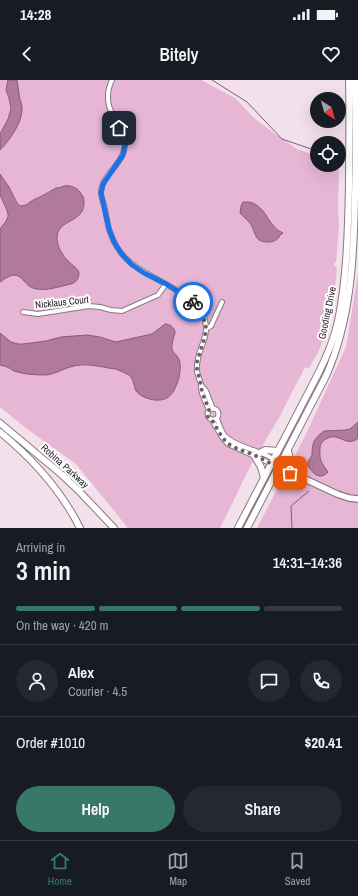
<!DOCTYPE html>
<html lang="en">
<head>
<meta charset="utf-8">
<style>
	:root { --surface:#171b24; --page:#242831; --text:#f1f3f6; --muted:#9ea1a6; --line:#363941; --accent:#377868 }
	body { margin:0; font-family:"Archivo Narrow",sans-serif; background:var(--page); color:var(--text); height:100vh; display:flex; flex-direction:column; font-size:15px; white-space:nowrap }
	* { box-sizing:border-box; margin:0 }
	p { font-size:13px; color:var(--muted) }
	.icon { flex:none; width:22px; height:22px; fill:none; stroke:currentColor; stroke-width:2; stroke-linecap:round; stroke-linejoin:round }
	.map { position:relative; height:448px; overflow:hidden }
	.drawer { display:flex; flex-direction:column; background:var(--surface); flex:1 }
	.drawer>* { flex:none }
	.needle { width:26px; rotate:143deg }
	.buttons { position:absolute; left:310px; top:12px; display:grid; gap:8px }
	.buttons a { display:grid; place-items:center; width:36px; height:36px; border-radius:50%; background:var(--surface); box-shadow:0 4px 16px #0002; font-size:20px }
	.pin { position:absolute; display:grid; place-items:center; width:34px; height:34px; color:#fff; margin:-17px; border-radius:8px; box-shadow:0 2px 6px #0006 }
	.courier { position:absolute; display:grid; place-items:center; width:40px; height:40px; margin:-20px; border:3px solid #1a73e8; border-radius:50%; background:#fff; color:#222; box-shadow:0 1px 5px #0007 }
	.summary em { font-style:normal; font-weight:600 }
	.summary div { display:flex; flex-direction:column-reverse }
	.summary { display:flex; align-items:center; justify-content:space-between; height:68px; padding:0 16px }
	h1 { font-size:26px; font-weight:600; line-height:30px }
	.bar { display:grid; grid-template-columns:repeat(4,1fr); gap:6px 4px; align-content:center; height:48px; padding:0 16px }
	.bar i { height:5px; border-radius:3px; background:var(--line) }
	.bar .selected { background:var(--accent) }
	.bar p { grid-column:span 4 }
	.line { display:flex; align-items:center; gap:10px; padding:0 16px; border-top:1px solid var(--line) }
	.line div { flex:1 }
	.round { display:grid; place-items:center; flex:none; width:42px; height:42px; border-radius:21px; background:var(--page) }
	.cta { display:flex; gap:8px; margin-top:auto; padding:8px 16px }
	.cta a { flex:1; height:46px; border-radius:24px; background:var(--accent); color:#fff; font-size:16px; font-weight:600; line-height:46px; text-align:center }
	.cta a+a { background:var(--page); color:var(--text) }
	.status { display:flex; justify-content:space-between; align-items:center; height:28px; padding:0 20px; background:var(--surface); direction:ltr }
	.status svg { height:11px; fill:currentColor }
	header { display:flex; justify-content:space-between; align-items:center; height:52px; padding:0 16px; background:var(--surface); font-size:18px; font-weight:600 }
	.menu { display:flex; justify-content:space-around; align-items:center; height:56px; border-top:1px solid var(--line); background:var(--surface); font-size:11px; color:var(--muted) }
	.menu a { display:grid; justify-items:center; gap:2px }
	.menu .selected { color:var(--accent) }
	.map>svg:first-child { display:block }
</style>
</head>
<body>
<div class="status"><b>14:28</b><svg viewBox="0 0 49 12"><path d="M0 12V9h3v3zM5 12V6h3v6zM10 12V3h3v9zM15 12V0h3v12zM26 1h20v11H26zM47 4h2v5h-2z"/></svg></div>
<header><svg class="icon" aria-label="back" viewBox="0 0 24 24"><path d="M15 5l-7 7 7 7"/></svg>Bitely<svg class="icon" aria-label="heart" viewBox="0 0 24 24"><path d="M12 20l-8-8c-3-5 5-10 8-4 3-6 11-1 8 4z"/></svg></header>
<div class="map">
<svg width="358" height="448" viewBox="0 0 358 448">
	<rect width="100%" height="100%" fill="#f2e0eb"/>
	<path fill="#e7b6d5" d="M0,0h201l34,18 19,20 24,18 19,13 20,7v9h18v2h3l1,7 -1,31 1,22 -3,35 -2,1v2l3,3c-2,22 -5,48 -13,69 -3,11 -9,21 -15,31h-2l-2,-1 -25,49 -29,49 -31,63h-92l-52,-64 -49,-35 -27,-22z
		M358,194v254h-101l49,-94 40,-87z"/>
	<path fill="#b1799e" stroke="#865c78" d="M8,0h9l3,20c8,15 -9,39 -20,50v-16l8,-15 3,-10 -2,-11 -3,-8z
		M0,94l9,13 8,16 3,3 6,-1 7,-5 9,-4 14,-8c3,0 5,-1 8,-2 8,-1 14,2 18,9 2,2 2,6 2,9 -1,19 -26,15 -27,33 0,9 5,18 11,24 4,4 8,6 11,11 0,6 -2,10 -8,12 -10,2 -23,7 -34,5 -17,-2 -13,-25 -37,-7v-53l6,-8 2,-4v-3l-1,-4 -7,-15z
		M243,122c3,0 7,0 10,1 15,7 16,25 30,30l-1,1 -2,1c-2,5 -5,6 -10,7 -18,1 -13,-11 -21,-20 -3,-4 -7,-6 -9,-9l1,-7z
		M165,244c5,0 8,3 10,7 0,5 -4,12 -3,18 1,4 5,6 7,10 4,10 -2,33 -12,39 -8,5 -25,1 -31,-7 -2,-4 -2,-10 -5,-14 -2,-3 -13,-7 -16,-8 -15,-2 -30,-7 -45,-2 -9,3 -17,8 -26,8 -10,0 -21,-1 -30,-4 -3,-1 -2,-2 -5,-3 -3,-2 -6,-2 -9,-3v-32l11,9 7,2h5l23,-3 15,-4 26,-2 13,2 16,5 36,-8z
		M358,342v16c-2,1 -2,3 -5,3 -9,3 -16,-9 -27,-2 -4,3 -6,5 -6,10 -1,12 2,14 8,23 -5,6 -12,5 -16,-1 -2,-2 -5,-4 -4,-8 0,-3 3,-5 4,-8 0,-3 0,-6 1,-10 1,-6 6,-10 11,-14l21,-1 5,-1z"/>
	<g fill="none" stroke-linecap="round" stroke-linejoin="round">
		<path stroke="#865c78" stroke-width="1" d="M212,0l35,22 35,37 35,12
			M339,78l5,2
			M292,448l-1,-22 18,-15"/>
		<defs>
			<path id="street" d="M112,0c-4,8 -5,17 -3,26 3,9 16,32 16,39 -1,19 -24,30 -24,48 0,4 2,8 3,12 2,8 3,16 5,24 13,43 46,44 77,68 6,5 13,10 17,17 10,22 -8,36 -6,56 0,5 3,10 4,14 0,3 0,6 1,9 2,6 5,12 7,17
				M23,232l15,2 51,-8 11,1 11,3 11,1 36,-16 8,-11
				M206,249l5,-3 11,-24
				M201,305l5,6 7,18
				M207.5 334a5.5 5.5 0 1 1 11 0a5.5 5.5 0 1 1-11 0Z
				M217,338c2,7 4,12 8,18 8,8 18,10 28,14 8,2 14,6 21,9
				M212,340l10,17 6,7 44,20"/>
			<path id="secondary" d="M274,379l23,13 5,5
				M272,384l23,12 10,3 32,15 12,4 9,1"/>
			<path id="primary" d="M0,343l61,51 17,16 36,38
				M0,352c33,27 61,58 80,96
				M288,371l2,7v10
				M260,373l5,-3 13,1
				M254,375l7,12 3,11
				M275,395h11l4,-2
				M238,448l81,-156c8,-16 15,-33 19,-51 9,-43 10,-91 11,-134 0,-36 1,-72 0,-107
				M247,448l79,-152c25,-56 28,-119 29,-180 1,-39 1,-77 0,-116"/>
		</defs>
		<use href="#street" stroke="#897883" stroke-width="6"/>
		<use href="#secondary" stroke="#897883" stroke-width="8"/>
		<use href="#primary" stroke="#897883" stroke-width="8"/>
		<use href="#street" stroke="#fff" stroke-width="4"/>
		<use href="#secondary" stroke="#fff" stroke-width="5.5"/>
		<use href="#primary" stroke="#fff" stroke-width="6"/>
	</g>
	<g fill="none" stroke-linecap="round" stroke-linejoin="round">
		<path stroke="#6a5f66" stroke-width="4" stroke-dasharray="0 7.2" d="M193,222l3,2 6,10 4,11 -1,11 -8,26v8l4,15 1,7 7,18 -2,4 1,3 4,3 10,17 6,7 10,5 16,6 36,18"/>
		<path stroke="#1a73e8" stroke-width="5" d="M119,48l6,16 -2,11 -20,29 -2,9 8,36 5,13 7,11 10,11 13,9 22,11 16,10 11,8"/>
	</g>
	<g text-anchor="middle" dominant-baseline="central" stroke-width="4" stroke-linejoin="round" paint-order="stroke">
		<g font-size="10" fill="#201a1e" stroke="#fff">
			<text transform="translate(62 222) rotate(-6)">Nicklaus Court</text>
			<text transform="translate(327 233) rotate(-78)">Gooding Drive</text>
			<text transform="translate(65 386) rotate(42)">Robina Parkway</text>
		</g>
	</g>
</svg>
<div class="buttons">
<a><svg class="needle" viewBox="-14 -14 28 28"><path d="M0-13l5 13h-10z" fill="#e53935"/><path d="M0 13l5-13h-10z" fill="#9ea1a6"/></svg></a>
<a><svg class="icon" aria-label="locate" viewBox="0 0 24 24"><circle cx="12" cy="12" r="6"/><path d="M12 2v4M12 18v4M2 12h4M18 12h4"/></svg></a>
</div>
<div class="pin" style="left:290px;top:393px;background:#ea580c"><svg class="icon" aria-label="bag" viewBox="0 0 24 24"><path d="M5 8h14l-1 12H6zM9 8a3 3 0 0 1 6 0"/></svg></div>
<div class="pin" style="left:119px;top:48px;background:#1f2937"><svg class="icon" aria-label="home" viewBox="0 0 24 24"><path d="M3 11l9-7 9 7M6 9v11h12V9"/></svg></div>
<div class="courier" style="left:193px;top:222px"><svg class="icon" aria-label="bike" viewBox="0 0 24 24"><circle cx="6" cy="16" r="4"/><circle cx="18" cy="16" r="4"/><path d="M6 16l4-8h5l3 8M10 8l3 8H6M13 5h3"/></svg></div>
</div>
<section class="drawer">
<div class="summary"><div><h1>3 min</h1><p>Arriving in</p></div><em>14:31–14:36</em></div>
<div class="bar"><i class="selected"></i><i class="selected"></i><i class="selected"></i><i></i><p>On the way · 420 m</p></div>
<div class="line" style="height:72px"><a class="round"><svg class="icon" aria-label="person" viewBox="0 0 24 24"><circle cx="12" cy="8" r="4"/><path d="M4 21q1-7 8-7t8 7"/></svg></a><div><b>Alex</b><p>Courier · 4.5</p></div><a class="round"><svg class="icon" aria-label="chat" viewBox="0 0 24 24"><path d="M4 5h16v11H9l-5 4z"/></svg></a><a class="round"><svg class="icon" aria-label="phone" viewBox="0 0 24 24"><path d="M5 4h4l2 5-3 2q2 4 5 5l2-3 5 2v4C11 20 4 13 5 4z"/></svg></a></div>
<div class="line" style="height:52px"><div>Order #1010</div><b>$20.41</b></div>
<div class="cta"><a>Help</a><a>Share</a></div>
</section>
<nav class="menu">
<a class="selected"><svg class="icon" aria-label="home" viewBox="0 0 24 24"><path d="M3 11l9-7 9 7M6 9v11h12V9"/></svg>Home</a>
<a><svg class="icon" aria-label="map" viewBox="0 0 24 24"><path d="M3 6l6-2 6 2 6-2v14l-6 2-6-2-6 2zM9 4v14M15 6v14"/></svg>Map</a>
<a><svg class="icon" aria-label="saved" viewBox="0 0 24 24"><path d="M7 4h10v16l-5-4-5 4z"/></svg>Saved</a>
</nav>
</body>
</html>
